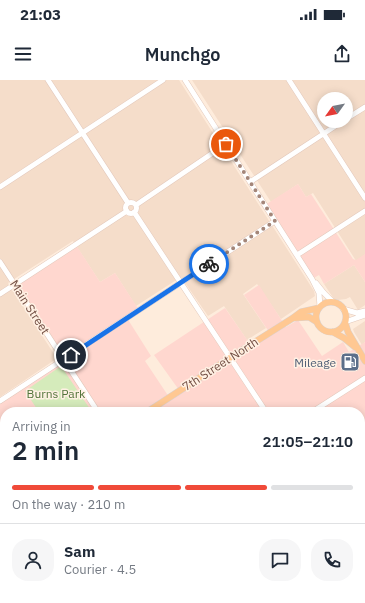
<!DOCTYPE html>
<html lang="en">
<head>
<meta charset="utf-8">
<style>
	:root { --surface:#fff; --page:#f6f6f7; --text:#1f2937; --muted:#747a83; --line:#e0e1e3; --accent:#f04a39 }
	body { margin:0; font-family:"IBM Plex Sans",sans-serif; background:var(--page); color:var(--text); height:100vh; display:flex; flex-direction:column; font-size:15px; white-space:nowrap }
	* { box-sizing:border-box; margin:0 }
	p { font-size:13px; color:var(--muted) }
	.icon { flex:none; width:22px; height:22px; fill:none; stroke:currentColor; stroke-width:2; stroke-linecap:round; stroke-linejoin:round }
	.map { position:relative; flex:1; overflow:hidden }
	.side { position:absolute; left:0px; top:327px; width:365px; height:196px; display:flex; flex-direction:column; background:var(--surface); border-radius:16px 16px 0 0; box-shadow:0 2px 10px #0003 }
	.side>* { flex:none }
	.needle { width:26px; rotate:237deg }
	.buttons { position:absolute; left:317px; top:12px; display:grid; gap:8px }
	.buttons a { display:grid; place-items:center; width:36px; height:36px; border-radius:50%; background:var(--surface); box-shadow:0 2px 10px #0003; font-size:20px }
	.pin { position:absolute; display:grid; place-items:center; width:34px; height:34px; color:#fff; margin:-17px; border:2px solid #fff; border-radius:50%; box-shadow:0 1px 4px #0007 }
	.courier { position:absolute; display:grid; place-items:center; width:40px; height:40px; margin:-20px; border:3px solid #1a73e8; border-radius:50%; background:#fff; color:#222; box-shadow:0 1px 5px #0007 }
	.headline em { font-style:normal; font-weight:600 }
	.headline div { display:flex; flex-direction:column-reverse }
	.headline { display:flex; align-items:center; justify-content:space-between; height:68px; padding:0 12px }
	h1 { font-size:26px; font-weight:600; line-height:30px }
	.bar { display:grid; grid-template-columns:repeat(4,1fr); gap:6px 4px; align-content:center; height:48px; padding:0 12px }
	.bar i { height:5px; border-radius:3px; background:var(--line) }
	.bar .current { background:var(--accent) }
	.bar p { grid-column:span 4 }
	.line { display:flex; align-items:center; gap:10px; padding:0 12px; border-top:1px solid var(--line) }
	.line div { flex:1 }
	.round { display:grid; place-items:center; flex:none; width:42px; height:42px; border-radius:16px; background:var(--page) }
	.status { display:flex; justify-content:space-between; align-items:center; height:28px; padding:0 20px; background:var(--surface); direction:ltr }
	.status svg { height:11px; fill:currentColor }
	header { display:flex; justify-content:space-between; align-items:center; height:52px; padding:0 12px; background:var(--surface); font-size:18px; font-weight:600 }
	.map>svg:first-child { display:block }
</style>
</head>
<body>
<div class="status"><b>21:03</b><svg viewBox="0 0 49 12"><path d="M0 12V9h3v3zM5 12V6h3v6zM10 12V3h3v9zM15 12V0h3v12zM26 1h20v11H26zM47 4h2v5h-2z"/></svg></div>
<header><svg class="icon" aria-label="menu" viewBox="0 0 24 24"><path d="M4 6h16M4 12h16M4 18h16"/></svg>Munchgo<svg class="icon" aria-label="share" viewBox="0 0 24 24"><path d="M12 15V3M7 8l5-5 5 5M5 13v7h14v-7"/></svg></header>
<div class="map">
<svg width="365" height="523" viewBox="0 0 365 523">
	<rect width="100%" height="100%" fill="#feecdc"/>
	<path fill="#f5ddca" fill-rule="evenodd" d="M0,0h179l135,211 1,5 -34,23 -24,-35 -14,10 23,34 -19,12 -23,-34 -16,10 -27,-39 -45,29 -21,-33 -15,9 -27,-41 -65,42 46,71 2,5 -56,38z
		M192,0h173v195l-52,-82 -7,4 -8,-13 -27,18zM324,19h22v22h-22z
		M354,185l11,17v23l-7,5 -8,-13 -4,2 -8,1 -4,-1 -10,-15z
		M365,241v21l-3,3 -8,-13 -1,-3z"/>
	<path fill="#ffd7cf" fill-rule="evenodd" d="M298,104l8,13 5,-3 42,65 3,1 9,-6v28l-11,-17 -30,19 -5,-9 -7,4 -47,-74z
		M76,165l24,37 15,-9 24,37 -12,8 24,38 -6,5 24,36 10,-7 -25,-35 71,-47 25,36 19,-12 -25,-37 15,-10 27,42 12,-7 24,36 21,-14 6,10 16,-10v261h-365v-202l64,-42 -49,-75zM5,332h355v186h-355z"/>
	<path fill="#d5ebbb" d="M61,286l31,46h-53l-14,-21z"/>
	<g fill="none" stroke-linecap="round" stroke-linejoin="round">
		<defs>
			<path id="minor" d="M48,0l80,123
				M185,0l127,199 7,14 1,14
				M289,0l76,118
				M346,39l19,-12
				M250,102l93,-61
				M0,107l163,-107
				M125.5 128a5.5 5.5 0 1 1 11 0a5.5 5.5 0 1 1-11 0Z
				M136,125l90,-61
				M134,132l132,200
				M297,175l68,-44
				M0,182l98,150
				M316,203l8,10 9,9
				M0,214l127,-83
				M343,229l14,4 8,-2
				M345,242l20,-7
				M0,321l275,-180
				M312,332l53,-34
				M0,352l5,7
				M360,450l5,-3
				M360,475l5,8
				M109,518l2,5
				M199,518v5
				M284,518l3,5
				M21,523l7,-5
				M247,523l7,-5"/>
			<path id="major" d="M316 237a15 15 0 1 1 30 0a15 15 0 1 1-30 0Z
				M293,238l16,-1 8,5
				M345,242l3,10 17,29
				M333,252l11,6 11,9
				M147,332l89,-58 57,-36 8,-6 18,-4
				M0,428l5,-3"/>
		</defs>
		<use href="#minor" stroke="#e3c9bc" stroke-width="6"/>
		<use href="#major" stroke="#dbd1ce" stroke-width="7"/>
		<use href="#minor" stroke="#fff" stroke-width="5"/>
		<use href="#major" stroke="#ffc892" stroke-width="6"/>
	</g>
	<g fill="none" stroke-linecap="round" stroke-linejoin="round">
		<path stroke="#a48679" stroke-width="4" stroke-dasharray="0 7.2" d="M209,184l66,-43 -49,-77"/>
		<path stroke="#1a73e8" stroke-width="5" d="M71,275l138,-91"/>
	</g>
	<defs>
		<symbol id="fuel-square" viewBox="-11 -11 22 22"><rect x="-9" y="-9" width="18" height="18" rx="4" fill="#5c6f8a" stroke="#fff1e4"/><path d="M-5.5-6h7V0h2V4h1.3V-2.5L3-4.5l.8-.8L6-3V5H2.5V1h-1V6h-7ZM-4.2-4.7v3.2H.2V-4.7Z" fill="#fff"/></symbol>
	</defs>
	<g fill-rule="evenodd">
		<use href="#fuel-square" x="339" y="271" width="22" height="22"/>
	</g>
	<g text-anchor="middle" dominant-baseline="central" stroke-width="3" stroke-linejoin="round" paint-order="stroke">
		<g font-size="12" fill="#734f44" stroke="#fff1e4">
			<text transform="translate(30 227) rotate(57)">Main Street</text>
			<text transform="translate(220 284) rotate(-33)">7th Street North</text>
		</g>
		<g font-size="12" fill="#4e5e75" stroke="#fff1e4" text-anchor="end">
			<text x="336" y="282">Mileage</text>
		</g>
		<g font-size="12" fill="#52743a" stroke="#fff1e4">
			<text x="56" y="313">Burns Park</text>
		</g>
	</g>
</svg>
<div class="buttons">
<a><svg class="needle" viewBox="-14 -14 28 28"><path d="M0-13l5 13h-10z" fill="#e53935"/><path d="M0 13l5-13h-10z" fill="#747a83"/></svg></a>
</div>
<div class="pin" style="left:226px;top:64px;background:#ea580c"><svg class="icon" aria-label="bag" viewBox="0 0 24 24"><path d="M5 8h14l-1 12H6zM9 8a3 3 0 0 1 6 0"/></svg></div>
<div class="pin" style="left:71px;top:275px;background:#1f2937"><svg class="icon" aria-label="home" viewBox="0 0 24 24"><path d="M3 11l9-7 9 7M6 9v11h12V9"/></svg></div>
<div class="courier" style="left:209px;top:184px"><svg class="icon" aria-label="bike" viewBox="0 0 24 24"><circle cx="6" cy="16" r="4"/><circle cx="18" cy="16" r="4"/><path d="M6 16l4-8h5l3 8M10 8l3 8H6M13 5h3"/></svg></div>
<section class="side">
<div class="headline"><div><h1>2 min</h1><p>Arriving in</p></div><em>21:05–21:10</em></div>
<div class="bar"><i class="current"></i><i class="current"></i><i class="current"></i><i></i><p>On the way · 210 m</p></div>
<div class="line" style="height:72px"><a class="round"><svg class="icon" aria-label="person" viewBox="0 0 24 24"><circle cx="12" cy="8" r="4"/><path d="M4 21q1-7 8-7t8 7"/></svg></a><div><b>Sam</b><p>Courier · 4.5</p></div><a class="round"><svg class="icon" aria-label="chat" viewBox="0 0 24 24"><path d="M4 5h16v11H9l-5 4z"/></svg></a><a class="round"><svg class="icon" aria-label="phone" viewBox="0 0 24 24"><path d="M5 4h4l2 5-3 2q2 4 5 5l2-3 5 2v4C11 20 4 13 5 4z"/></svg></a></div>
</section>
</div>
</body>
</html>
